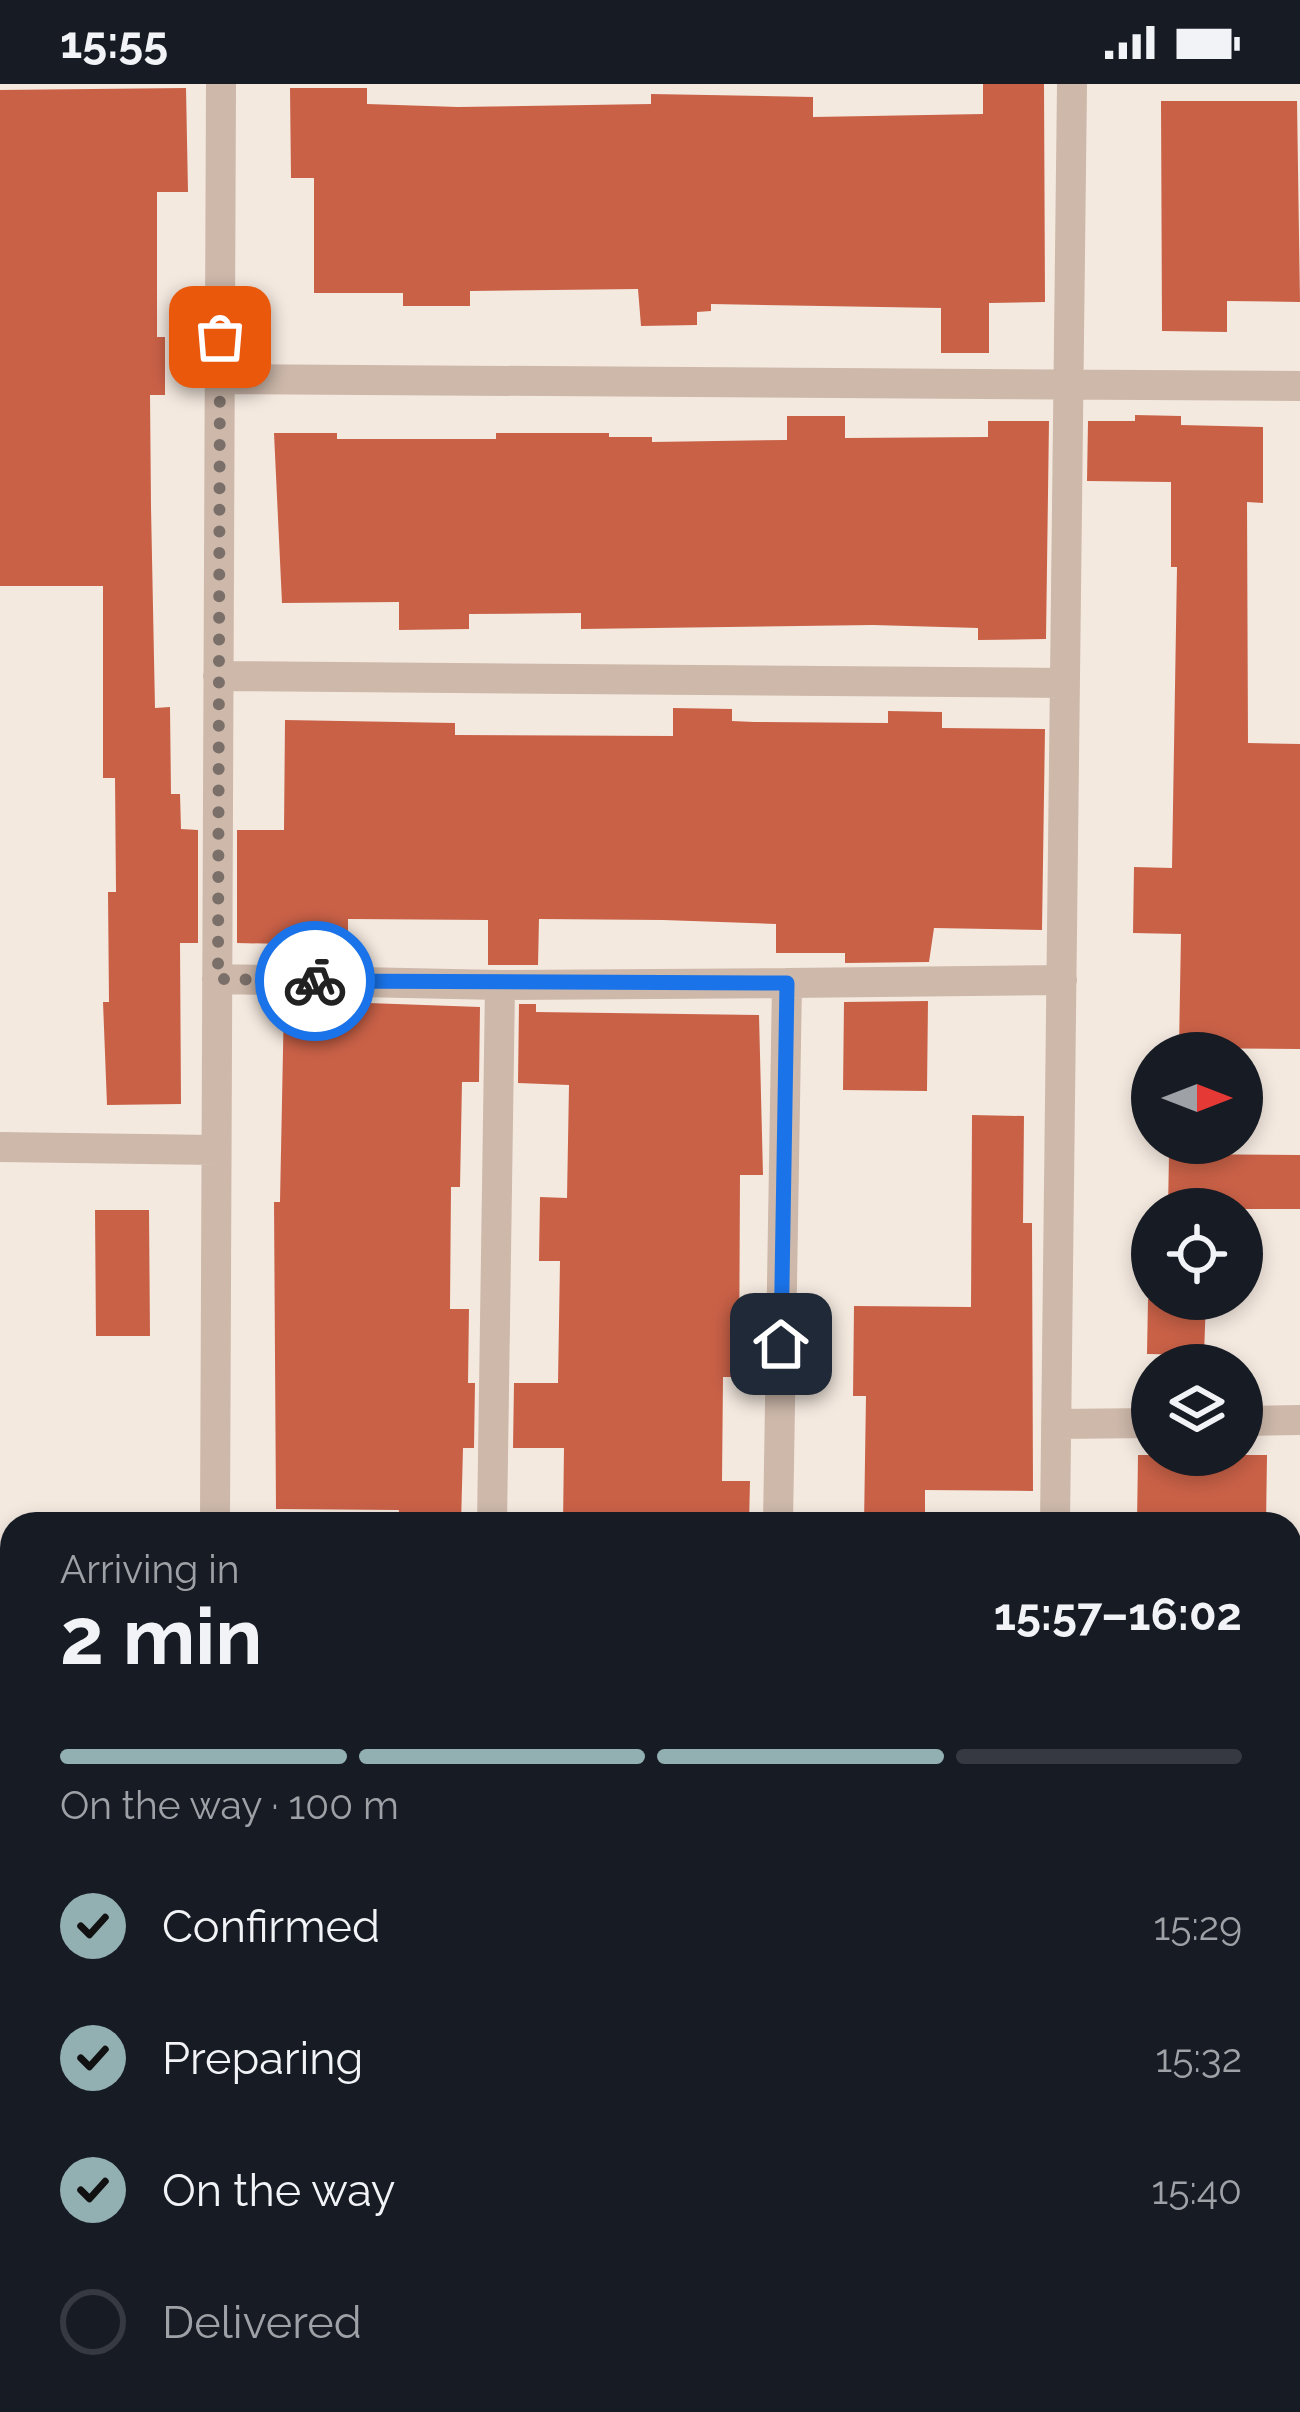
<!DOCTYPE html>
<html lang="en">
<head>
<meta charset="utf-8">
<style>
	:root { --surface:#171b24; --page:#242831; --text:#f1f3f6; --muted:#9ea1a6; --line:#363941; --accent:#92afb1 }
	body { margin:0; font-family:Raleway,sans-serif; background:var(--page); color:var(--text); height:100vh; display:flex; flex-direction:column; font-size:45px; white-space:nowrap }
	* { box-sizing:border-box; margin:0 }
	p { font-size:39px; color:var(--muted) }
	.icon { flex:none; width:66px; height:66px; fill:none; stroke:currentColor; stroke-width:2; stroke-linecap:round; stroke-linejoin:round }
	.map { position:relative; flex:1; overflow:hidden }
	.sheet { position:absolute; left:0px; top:1428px; width:1302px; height:900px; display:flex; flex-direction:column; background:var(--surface); border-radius:36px 36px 0 0; box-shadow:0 6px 18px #0003 }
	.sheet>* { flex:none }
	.needle { width:78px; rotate:90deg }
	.buttons { position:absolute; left:1131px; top:948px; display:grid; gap:24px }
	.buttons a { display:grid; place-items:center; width:132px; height:132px; border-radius:50%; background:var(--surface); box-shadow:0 6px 18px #0003; font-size:60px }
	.pin { position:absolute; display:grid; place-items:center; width:102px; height:102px; color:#fff; margin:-51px; border-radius:24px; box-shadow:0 6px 18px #0006 }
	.courier { position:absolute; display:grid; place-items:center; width:120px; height:120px; margin:-60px; border:9px solid #1a73e8; border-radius:50%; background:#fff; color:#222; box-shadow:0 3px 15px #0007 }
	.summary em { font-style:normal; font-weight:700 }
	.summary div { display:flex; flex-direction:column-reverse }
	.summary { display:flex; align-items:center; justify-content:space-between; height:204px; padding:0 60px }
	h1 { font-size:78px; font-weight:700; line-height:90px }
	.bar { display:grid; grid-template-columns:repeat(4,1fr); gap:18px 12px; align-content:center; height:144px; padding:0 60px }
	.bar i { height:15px; border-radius:9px; background:var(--line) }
	.bar .selected { background:var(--accent) }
	.bar p { grid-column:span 4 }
	ol { padding:0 60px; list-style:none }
	li { display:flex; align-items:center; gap:36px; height:132px }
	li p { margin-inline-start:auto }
	li .icon { padding:12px; border-radius:50%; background:var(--accent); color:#111; stroke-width:4 }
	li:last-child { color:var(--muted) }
	li i { width:66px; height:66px; border:6px solid var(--line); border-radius:50% }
	.status { display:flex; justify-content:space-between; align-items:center; height:84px; padding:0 60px; background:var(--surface); direction:ltr }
	.status svg { height:33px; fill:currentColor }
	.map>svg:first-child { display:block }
</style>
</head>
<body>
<div class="status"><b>15:55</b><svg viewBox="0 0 49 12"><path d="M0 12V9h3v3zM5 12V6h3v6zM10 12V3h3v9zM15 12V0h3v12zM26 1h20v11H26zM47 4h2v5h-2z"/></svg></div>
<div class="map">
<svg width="1300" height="2328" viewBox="0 0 1300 2328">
	<rect width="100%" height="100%" fill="#f4e9df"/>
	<path fill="#b9c49e" d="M0,1512l12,7v797h1219l23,12h-1254z"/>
	<path fill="#c96147" d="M983,0h61l1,218 -56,1v50h-48v-45l-230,-4v7l-14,1v13l-56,1 -3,-37 -168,2v15h-67v-13h-89v-115h-23l-1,-90h77v16l91,3 193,-3v-10l162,3v20l170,-3z
		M186,4l2,104h-31v145h8v58h-15l1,112 4,201 15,-1 1,87h9l1,35 17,1v113h-18l1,161 -74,1 -4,-103h6l-1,-110h8l-1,-114h-12v-192h-103v-496z
		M1161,17h136l3,201 -73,-1v31l-65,-1z
		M1135,331l46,1v9l82,2v76l-16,-1 1,241 52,1v305l-121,-1 2,-114 -48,-1 1,-66 38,1 5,-301h-6v-85l-84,-1 1,-60h47z
		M787,332h58v22l143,-1v-16h61l-3,218 -68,1v-12l-105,-3 -292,4v-16l-112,1v15l-70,1v-28l-117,1 -8,-170h63v6h159v-6h113v4h43v5l135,-2z
		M673,624l59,1v12l22,1 134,1v-12l54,1v16l103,1 -3,201 -108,-2 -5,34 -84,1v-10h-69v-29l-113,-4 -124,-1 -1,46h-50v-45l-140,-1v43l-64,-1 1,-17 -48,-1v-113h47l1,-110 170,3v12l218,1z
		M284,916l196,7 -1,75h-17l-2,105h-9l-1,122h19l-1,74h7l-1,65h-11l-2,76h-63l1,-14 -123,-1 -2,-307h6z
		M928,917l-1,90 -84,-1 1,-88z
		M519,920h17v8l223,3 4,160h-23l-1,202h-16l-1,104h28l-1,43h-186l1,-76h-51l1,-65h44l2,-122h-21l1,-64 27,1 2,-113 -51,-2z
		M972,1031l52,1 -1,107h9l1,268 -108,-1v34h-61l2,-128h-13l1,-90 117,1z
		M1169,1070l131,1v54h-132z
		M95,1126h54l1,126h-54z
		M1148,1215h58l-2,56 -57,-1z
		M1138,1371h129l-1,69h-129z"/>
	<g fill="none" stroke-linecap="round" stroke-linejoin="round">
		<path stroke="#cdb8aa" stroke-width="30" d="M219,295l1081,7
			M218,592l847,7
			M217,895l283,6 -8,539
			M500,901l287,-2
			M0,1063l216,3
			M1242,1337l58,-1
			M1056,1340l96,-1
			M215,1440l6,-1440
			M778,1440l9,-541 275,-3
			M1055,1440l17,-1440
			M1290,1621h10
			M1290,1949h10
			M1290,2078l10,5"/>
	</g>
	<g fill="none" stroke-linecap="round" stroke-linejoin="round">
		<path stroke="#7b6f69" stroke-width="12" stroke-dasharray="0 21.6" d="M220,253l-2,642 97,2"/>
		<path stroke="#1a73e8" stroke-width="15" d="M315,897l472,2 -6,361"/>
	</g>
</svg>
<div class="buttons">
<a><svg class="needle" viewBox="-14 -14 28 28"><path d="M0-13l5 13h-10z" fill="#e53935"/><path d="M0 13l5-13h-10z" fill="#9ea1a6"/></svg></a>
<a><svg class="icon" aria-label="locate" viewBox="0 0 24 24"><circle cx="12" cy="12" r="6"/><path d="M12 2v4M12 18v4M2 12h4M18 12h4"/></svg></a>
<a><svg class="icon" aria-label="layers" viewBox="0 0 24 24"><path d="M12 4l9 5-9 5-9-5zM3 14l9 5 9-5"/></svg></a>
</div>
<div class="pin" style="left:220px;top:253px;background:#ea580c"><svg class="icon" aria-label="bag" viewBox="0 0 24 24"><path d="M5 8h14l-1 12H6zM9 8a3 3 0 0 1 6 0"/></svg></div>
<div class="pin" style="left:781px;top:1260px;background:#1f2937"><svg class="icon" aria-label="home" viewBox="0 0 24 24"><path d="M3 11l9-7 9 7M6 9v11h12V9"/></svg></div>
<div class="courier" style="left:315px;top:897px"><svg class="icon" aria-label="bike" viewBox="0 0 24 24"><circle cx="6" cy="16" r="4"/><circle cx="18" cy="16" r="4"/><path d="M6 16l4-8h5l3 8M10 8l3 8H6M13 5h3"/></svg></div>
<section class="sheet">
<div class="summary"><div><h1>2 min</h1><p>Arriving in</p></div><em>15:57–16:02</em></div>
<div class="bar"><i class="selected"></i><i class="selected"></i><i class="selected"></i><i></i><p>On the way · 100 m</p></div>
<ol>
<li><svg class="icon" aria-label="check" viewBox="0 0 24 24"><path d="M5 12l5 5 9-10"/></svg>Confirmed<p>15:29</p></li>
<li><svg class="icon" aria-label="check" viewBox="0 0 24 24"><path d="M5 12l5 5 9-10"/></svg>Preparing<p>15:32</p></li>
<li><svg class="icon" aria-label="check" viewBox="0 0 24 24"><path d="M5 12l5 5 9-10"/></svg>On the way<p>15:40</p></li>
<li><i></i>Delivered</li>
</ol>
</section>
</div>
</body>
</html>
